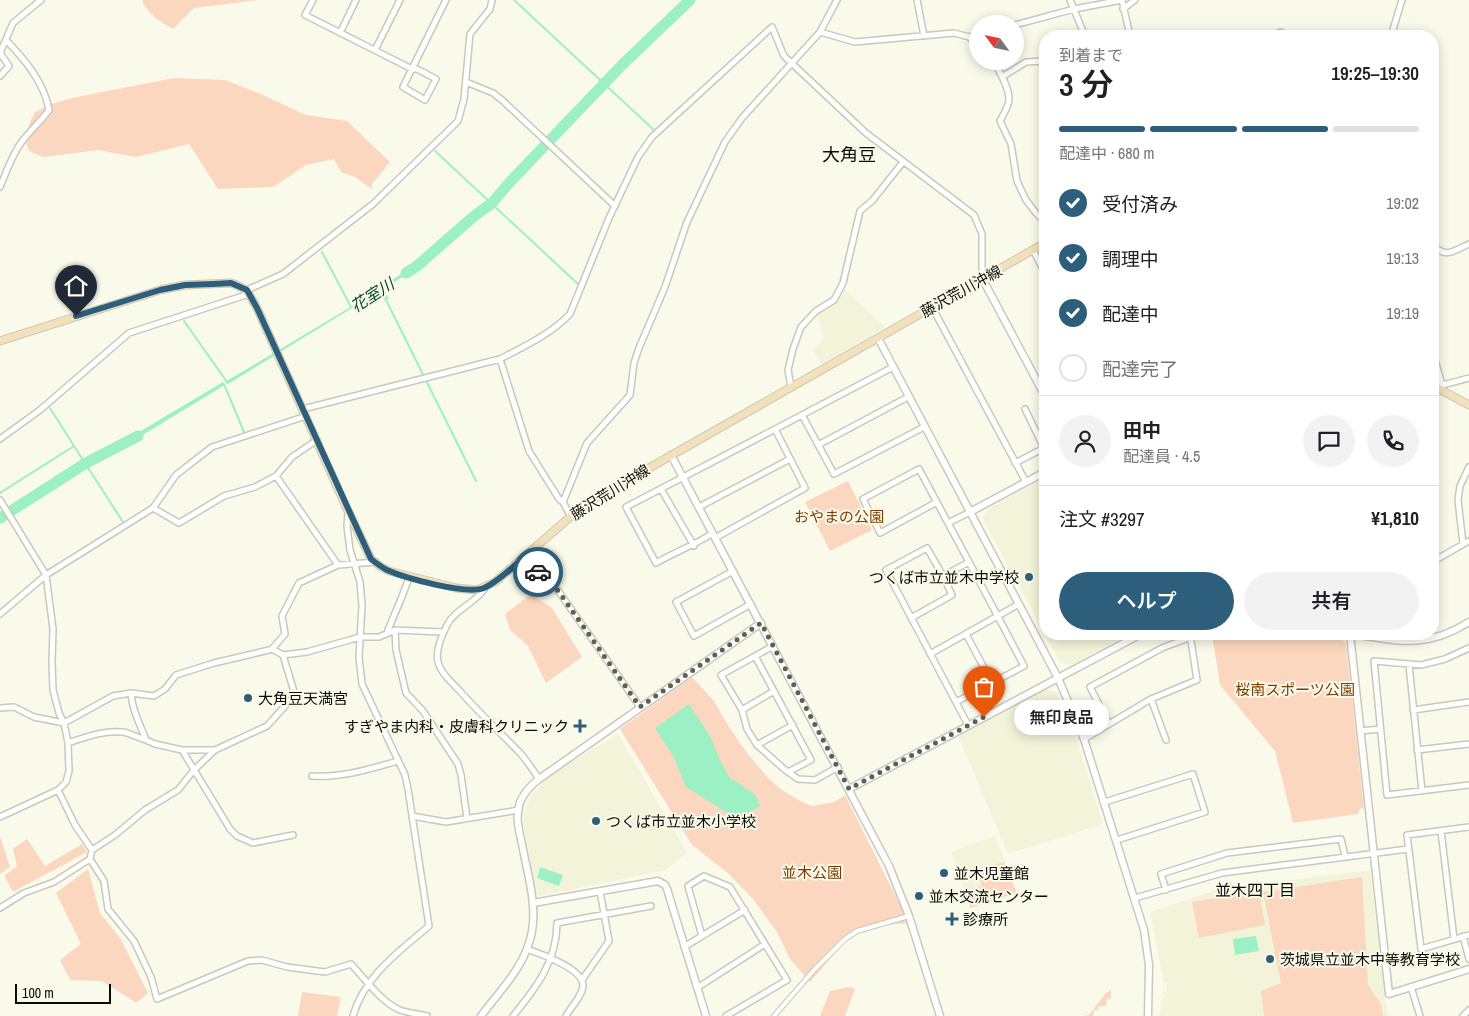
<!DOCTYPE html>
<html lang="ja">
<head>
<meta charset="utf-8">
<style>
	:root { --surface:#fff; --page:#f2f2f2; --text:#202124; --muted:#757577; --line:#e0e0e0; --accent:#2d5f7d }
	body { margin:0; font-family:"Archivo Narrow","Noto Sans JP",sans-serif; background:var(--page); color:var(--text); height:100vh; display:flex; flex-direction:column; font-size:19px; white-space:nowrap }
	* { box-sizing:border-box; margin:0 }
	p { font-size:16px; color:var(--muted) }
	.icon { flex:none; width:28px; height:28px; fill:none; stroke:currentColor; stroke-width:2; stroke-linecap:round; stroke-linejoin:round }
	.map { position:relative; flex:1; overflow:hidden }
	.drawer { position:absolute; left:1039px; top:30px; width:400px; height:610px; display:flex; flex-direction:column; background:var(--surface); border-radius:20px; box-shadow:0 2px 12px #0003 }
	.drawer>* { flex:none }
	.needle { width:32px; rotate:303deg }
	.controls { position:absolute; left:969px; top:15px; display:grid; gap:10px }
	.controls a { display:grid; place-items:center; width:55px; height:55px; border-radius:50%; background:var(--surface); box-shadow:0 2px 12px #0003; font-size:25px }
	.scale { position:absolute; left:15px; bottom:12px; width:96px; box-sizing:border-box; padding-left:5px; border:2px solid #0c0c07; border-top:0; font-size:14px; line-height:18px; white-space:nowrap; color:#0c0c07; -webkit-text-stroke:4px #fafaea; paint-order:stroke }
	.pin { position:absolute; display:grid; place-items:center; width:42px; height:42px; color:#fff; margin:-51px -21px; border-radius:50% 50% 50% 0; rotate:-45deg; box-shadow:0 0 5px #0007 }
	.pin .icon { rotate:45deg }
	.courier { position:absolute; display:grid; place-items:center; width:50px; height:50px; margin:-25px; border:4px solid #2d5f7d; border-radius:50%; background:#fff; color:#222; box-shadow:0 1px 6px #0007 }
	.bubble { position:absolute; height:35px; border-radius:18px; background:var(--surface); box-shadow:0 2px 12px #0003; font-size:16px; font-weight:600; line-height:35px; text-align:center }
	.summary em { font-style:normal; font-weight:600 }
	.summary div { display:flex; flex-direction:column-reverse }
	.summary { display:flex; align-items:center; justify-content:space-between; height:85px; padding:0 20px }
	h1 { font-size:32px; font-weight:600; line-height:38px }
	.bar { display:grid; grid-template-columns:repeat(4,1fr); gap:8px 5px; align-content:center; height:60px; padding:0 20px }
	.bar i { height:6px; border-radius:4px; background:var(--line) }
	.bar .current { background:var(--accent) }
	.bar p { grid-column:span 4 }
	.line { display:flex; align-items:center; gap:12px; padding:0 20px; border-top:1px solid var(--line) }
	.line div { flex:1 }
	.round { display:grid; place-items:center; flex:none; width:52px; height:52px; border-radius:26px; background:var(--page) }
	ol { padding:0 20px; list-style:none }
	li { display:flex; align-items:center; gap:15px; height:55px }
	li p { margin-inline-start:auto }
	li .icon { padding:5px; border-radius:50%; background:var(--accent); color:#fff; stroke-width:4 }
	li:last-child { color:var(--muted) }
	li i { width:28px; height:28px; border:2px solid var(--line); border-radius:50% }
	.action { display:flex; gap:10px; margin-top:auto; padding:10px 20px }
	.action a { flex:1; height:58px; border-radius:30px; background:var(--accent); color:#fff; font-size:20px; font-weight:600; line-height:58px; text-align:center }
	.action a+a { background:var(--page); color:var(--text) }
	.map>svg:first-child { display:block }
</style>
</head>
<body>
<div class="map">
<svg width="1469" height="1016" viewBox="0 0 1469 1016">
	<rect width="100%" height="100%" fill="#fafaea"/>
	<path fill="#f3f3da" d="M844,289l41,38 -63,37 -9,-14 11,-12 -7,-24 18,-12z
		M1045,478v156h84l-58,31 -11,-3 -77,-143 3,-9z
		M1044,689l13,3 22,56 24,76 -95,30 -50,-119z
		M618,734l69,119 -21,17 -126,26 -4,-3 -12,-66v-12l6,-17 21,-24z
		M995,836l18,46 -46,16 -16,-46z
		M1370,870l15,130 3,16h-228l2,-17 2,-1 -1,-6 4,-1v-8h-3l-14,-71 69,-23z"/>
	<path fill="#fcd7bf" d="M142,0h115l-63,8 -21,21c-12,-7 -26,-15 -31,-29z
		M174,78l51,2 36,14 45,21 41,6 43,41 -18,22v5l-17,-12 -14,-5 -7,-13 -28,6 -33,22 -55,2 -29,-45 -53,13 -38,-7 -55,7 -14,-6 -4,-11 5,-18 5,-10 13,-7 24,-7z
		M848,481l24,49 -42,21 -25,-49z
		M531,594l21,14 30,49 -36,26 -18,-37 -18,-16 -5,-16z
		M1212,634h116l9,1 9,8 18,166 -4,-1 -2,6 -65,9 -18,-72 -55,-66z
		M692,677l22,24 15,26 18,26 23,27 12,10 20,12 10,4 22,-4 11,-7 64,128 -44,4 -18,12 -37,43 -20,-23 -13,-27 -24,-33 -24,-25 -37,-29 -72,-116z
		M0,836l10,31 -10,7z
		M27,839l18,27 37,-22 5,8 -74,40 -9,-16 13,-10 -4,-17z
		M1004,862l13,31 -47,15 -3,-10 43,-15 -42,14 -1,-5 15,-6 -5,-16z
		M88,869l12,44 20,25 28,55 -12,10 -34,-22 -32,-1 -10,-20 21,-16 -25,-51z
		M1362,877l6,108 13,19 2,12h-119l-3,-25 20,-8 -18,-91z
		M1259,890l6,35 -66,13 -7,-36z
		M849,987l6,2 -10,27h-25l10,-25z
		M1111,990v8l-4,1 -1,7h-7l-1,4h-4l-1,6h-10l6,-1 17,-22z
		M302,992l39,5 -4,19h-39z"/>
	<path fill="#9df0c3" d="M416,264l2,3 -36,23 7,8 -4,2 -6,-7 -18,12 -9,3 -124,76 -3,-2 134,-80z
		M223,382l2,3 -99,60 -2,-4z
		M689,704l21,32 10,24 10,18 25,16 5,12 -23,13 -51,-32 -13,-31 -18,-28z
		M540,867l23,8 -4,11 -22,-8z
		M1256,936l3,15 -24,4 -2,-16z"/>
	<g fill="none" stroke-linecap="round" stroke-linejoin="round">
		<path stroke="#9df0c3" stroke-width="2" d="M514,0l141,131
			M435,151l143,133
			M322,252l29,55
			M385,298l91,183
			M184,321l43,61
			M224,384l20,48
			M50,408l24,38
			M0,493l74,-47 49,76"/>
		<path stroke="#9df0c3" stroke-width="11" d="M406,273l11,-7 56,-49 19,-14 17,-20 113,-118 68,-65
			M0,518l86,-55 52,-27"/>
		<defs>
			<path id="pedestrian" d="M774,1016l40,-46 31,-31 12,-8 52,-15"/>
			<path id="minor" d="M313,0l-8,15 107,54h5l19,10 -11,21 -22,-13 43,-87
				M917,0l7,36
				M1070,0l15,36
				M1122,0l8,36
				M1123,9l12,-9
				M1015,25l59,-16 48,-9
				M820,32l35,10 99,-9 15,4 9,8
				M340,33l16,-33
				M1271,36l10,-4 6,4
				M1391,36l11,-36
				M969,37l9,-2
				M375,50l25,-50
				M994,61c5,11 15,25 15,38 0,7 -6,16 -9,22l11,23 6,37 9,19 10,13 9,9
				M0,76l9,-10 -9,-13 13,-30 28,-23
				M1002,77l24,-15 19,-1
				M466,82l27,11 9,7 113,106
				M0,187c7,-16 12,-33 23,-47 8,-10 18,-19 26,-30 -5,-28 -24,-50 -43,-70
				M1432,244c14,16 22,6 37,0
				M1033,250l12,23
				M247,290l36,-16 90,-70 85,-83 6,-22 6,-65 20,-25 2,-9
				M932,307l94,175
				M1432,349l10,36
				M500,359l29,92 30,48 4,3
				M893,367l-91,48 32,59 90,-47
				M791,387l-3,-17 5,-21 8,-22 15,-16 18,-11 9,-17 17,-72 12,-10 31,-39
				M1432,391l3,-4 34,-9
				M303,409l197,-50c25,-13 51,-25 70,-45l39,-96 29,-61 14,-20 120,-110 12,29 82,77 108,82 8,19v44
				M0,439l40,-29 89,-77 120,-39
				M818,445l90,-48
				M1015,463l29,-15 -19,-39
				M276,476l62,89
				M661,489l33,57
				M0,500l46,75 7,54 -1,33 1,28 6,23 5,10 4,20 1,28 -3,11 -8,8 -58,27
				M937,502l-57,31 -17,-34 56,-30 29,54
				M699,507l91,-48
				M153,508l26,15 45,-27 31,-9 21,-11 16,-19 25,-17
				M348,513l-1,13 3,24 10,32 2,23 -3,52 3,27 43,91 3,14 21,137c-29,25 -65,50 -76,90
				M570,515l-7,-13 24,-59 43,-48 4,-32 5,-15 26,-61 22,-65 38,-80 17,-24 78,-86 17,-32
				M713,533c-18,12 -38,19 -57,30l-30,-56 176,-92
				M715,538l90,-50 -30,-59
				M1463,544l-5,-44 2,-14 9,-19
				M521,560l29,21 9,11 81,115
				M1432,562l37,-21
				M733,571l-57,31 18,34 57,-32
				M485,588c-9,15 -30,21 -38,37 -5,10 -12,26 -9,37 3,11 13,20 21,28 19,22 41,42 62,64 6,7 12,16 18,25
				M0,614l46,-39 107,-67 23,-33 36,-28 94,-31
				M911,618l41,-23 -9,-19
				M395,630l1,20 10,43 17,18 35,53 3,11 6,43
				M387,633c7,-19 16,-36 22,-56
				M966,634l26,49
				M773,646l-52,29 21,35 5,19 10,16 27,24 14,10 17,1 23,-13
				M1469,648l-24,11 -24,6 -47,-4 13,134 82,-10
				M930,654l89,-50
				M283,655l24,-3 53,-15h19l16,-7 48,2
				M755,656l56,104 -23,12
				M1409,665l13,126
				M131,693c1,17 9,31 15,47l9,4 27,6 48,79 7,7 16,7 40,-8
				M1151,699l15,41
				M956,702l68,-36 -55,-104
				M0,708l14,-1 20,10 30,6 49,-27 18,-3 23,3 11,-7 11,-14 38,-12 55,-13 3,-1 13,-15 -3,-18 17,-33 39,-18 38,-3
				M742,710l32,-19
				M1413,710l56,-8
				M1109,724l-19,-37 72,-39 29,-11
				M968,725l-82,-155 41,-22 16,28 26,-14 -21,-39 22,-11
				M1360,731l20,-2
				M1084,739l67,-40 46,-19 -7,-46
				M68,743c18,-6 36,-13 55,-11 7,1 15,6 23,8
				M757,745l36,-20
				M182,750h32
				M1417,750l52,-6
				M312,776c30,2 57,-7 86,-15
				M58,790l17,35 17,25 -2,9
				M1105,802l88,-28 12,38 -88,28
				M412,816l34,6 73,-12
				M1469,827l-62,8 14,114 48,-14
				M1441,831l13,108
				M92,850l23,-15 30,-25 33,-20 16,-20 21,-20 52,-24 28,-31 -12,-40 -11,-6
				M1166,890l-5,-16 66,-21 114,-14 4,17
				M1135,898l87,-25 186,-24
				M0,908l24,-15 30,-11 36,-23 14,22 4,28 26,32 17,36 6,22 91,-38 14,-1 25,7 38,5 26,-8c13,14 31,39 49,46 8,3 19,4 27,6
				M702,936l-14,-50 16,-10 26,11 57,93 -61,36
				M1463,936l6,23
				M684,947l61,-37
				M527,949c14,5 55,19 56,36 0,10 -12,22 -17,31
				M582,980l27,-39 -9,-50
				M1411,987l9,29
				M697,988l68,-44
				M513,1016c23,-28 44,-55 44,-93l94,-17
				M1463,1016l6,-6"/>
			<path id="tertiary" d="M982,278l63,118
				M878,338l180,340 26,61 60,191 5,35 -1,51
				M671,455l218,411 20,50 31,100
				M970,512l75,-40
				M1350,634l39,360 80,-25
				M1352,634c47,7 74,15 117,-12
				M849,789l292,-155
				M533,903l125,-22 7,4 2,4 39,127
				M481,1016c20,-27 45,-50 51,-85 5,-28 -5,-59 -10,-87 -3,-14 -7,-27 -2,-42 4,-9 11,-17 19,-23l222,-156"/>
			<path id="secondary" d="M0,341l160,-51 25,-5 46,-2c16,5 18,11 26,25l91,203 23,48 10,8 8,4 67,17 21,2 18,-8 89,-77 461,-262
				M1432,385l37,20"/>
		</defs>
		<use href="#pedestrian" stroke="#c8c9b8" stroke-width="6"/>
		<use href="#minor" stroke="#c8c9b8" stroke-width="8"/>
		<use href="#tertiary" stroke="#c8c9b8" stroke-width="9"/>
		<use href="#secondary" stroke="#c8c9b8" stroke-width="9"/>
		<use href="#pedestrian" stroke="#fff" stroke-width="4"/>
		<use href="#minor" stroke="#fff" stroke-width="5"/>
		<use href="#tertiary" stroke="#fff" stroke-width="6"/>
		<use href="#secondary" stroke="#f2e1bb" stroke-width="7"/>
	</g>
	<g fill="none" stroke-linecap="round" stroke-linejoin="round">
		<path stroke="#5f5f56" stroke-width="5" stroke-dasharray="0 9" d="M538,572l12,9 9,11 81,115 121,-84 88,166 135,-72"/>
		<path stroke="#2d5f7d" stroke-width="6" d="M76,316l84,-26 25,-5 28,-1 18,-1 16,7 10,18 114,251c5,4 10,8 16,11 18,8 79,25 97,18 14,-6 26,-19 37,-28l17,12"/>
	</g>
	<g fill="#2d5f7d" stroke="#fafaea" stroke-width="2">
		<circle cx="1029" cy="577" r="5"/>
		<circle cx="248" cy="698" r="5"/>
		<path d="M577.5 718.5h5v5h5v5h-5v5h-5v-5h-5v-5h5z"/>
		<circle cx="596" cy="821" r="5"/>
		<circle cx="944" cy="873" r="5"/>
		<circle cx="919" cy="896" r="5"/>
		<path d="M949.5 911.5h5v5h5v5h-5v5h-5v-5h-5v-5h5z"/>
		<circle cx="1270" cy="959" r="5"/>
	</g>
	<g text-anchor="middle" dominant-baseline="central" stroke-width="4" stroke-linejoin="round" paint-order="stroke">
		<g font-size="15" fill="#0c0c07" stroke="#fafaea">
			<text transform="translate(961 291) rotate(-29)">藤沢荒川沖線</text>
			<text transform="translate(610 492) rotate(-32)">藤沢荒川沖線</text>
		</g>
		<g font-size="15" fill="#7c3e00" stroke="#fafaea">
			<text x="839" y="516">おやまの公園</text>
			<text x="1295" y="689">桜南スポーツ公園</text>
			<text x="812" y="872">並木公園</text>
		</g>
		<g font-size="15" fill="#0c0c07" stroke="#fafaea" text-anchor="start">
			<text x="1019" y="577" text-anchor="end">つくば市立並木中学校</text>
			<text x="258" y="698">大角豆天満宮</text>
			<text x="569" y="726" text-anchor="end">すぎやま内科・皮膚科クリニック</text>
			<text x="606" y="821">つくば市立並木小学校</text>
			<text x="954" y="873">並木児童館</text>
			<text x="929" y="896">並木交流センター</text>
			<text x="963" y="919">診療所</text>
			<text x="1280" y="959">茨城県立並木中等教育学校</text>
		</g>
		<g font-size="16" font-style="italic" fill="#02482d" stroke="#fafaea">
			<text transform="translate(372 295) rotate(-33)">花室川</text>
		</g>
		<g font-size="16" fill="#0c0c07" stroke="#fafaea">
			<text x="1255" y="890">並木四丁目</text>
		</g>
		<g font-size="18" fill="#0c0c07" stroke="#fafaea">
			<text x="849" y="154">大角豆</text>
		</g>
	</g>
</svg>
<div class="controls">
<a><svg class="needle" viewBox="-14 -14 28 28"><path d="M0-13l5 13h-10z" fill="#e53935"/><path d="M0 13l5-13h-10z" fill="#757577"/></svg></a>
</div>
<div class="scale">100 m</div>
<div class="pin" style="left:984px;top:717px;background:#ea580c"><svg class="icon" aria-label="bag" viewBox="0 0 24 24"><path d="M5 8h14l-1 12H6zM9 8a3 3 0 0 1 6 0"/></svg></div>
<div class="pin" style="left:76px;top:316px;background:#1f2937"><svg class="icon" aria-label="home" viewBox="0 0 24 24"><path d="M3 11l9-7 9 7M6 9v11h12V9"/></svg></div>
<div class="courier" style="left:538px;top:572px"><svg class="icon" aria-label="car" viewBox="0 0 24 24"><path d="M5 17H2v-5l4-1 3-4h7l3 4 3 1v5h-3M9 17h6M6 11h13"/><circle cx="7" cy="17" r="2"/><circle cx="17" cy="17" r="2"/></svg></div>
<div class="bubble" style="left:1014px;top:700px;width:95px">無印良品</div>
<section class="drawer">
<div class="summary"><div><h1>3 分</h1><p>到着まで</p></div><em>19:25–19:30</em></div>
<div class="bar"><i class="current"></i><i class="current"></i><i class="current"></i><i></i><p>配達中 · 680 m</p></div>
<ol>
<li><svg class="icon" aria-label="check" viewBox="0 0 24 24"><path d="M5 12l5 5 9-10"/></svg>受付済み<p>19:02</p></li>
<li><svg class="icon" aria-label="check" viewBox="0 0 24 24"><path d="M5 12l5 5 9-10"/></svg>調理中<p>19:13</p></li>
<li><svg class="icon" aria-label="check" viewBox="0 0 24 24"><path d="M5 12l5 5 9-10"/></svg>配達中<p>19:19</p></li>
<li><i></i>配達完了</li>
</ol>
<div class="line" style="height:90px"><a class="round"><svg class="icon" aria-label="person" viewBox="0 0 24 24"><circle cx="12" cy="8" r="4"/><path d="M4 21q1-7 8-7t8 7"/></svg></a><div><b>田中</b><p>配達員 · 4.5</p></div><a class="round"><svg class="icon" aria-label="chat" viewBox="0 0 24 24"><path d="M4 5h16v11H9l-5 4z"/></svg></a><a class="round"><svg class="icon" aria-label="phone" viewBox="0 0 24 24"><path d="M5 4h4l2 5-3 2q2 4 5 5l2-3 5 2v4C11 20 4 13 5 4z"/></svg></a></div>
<div class="line" style="height:65px"><div>注文 #3297</div><b>¥1,810</b></div>
<div class="action"><a>ヘルプ</a><a>共有</a></div>
</section>
</div>
</body>
</html>
